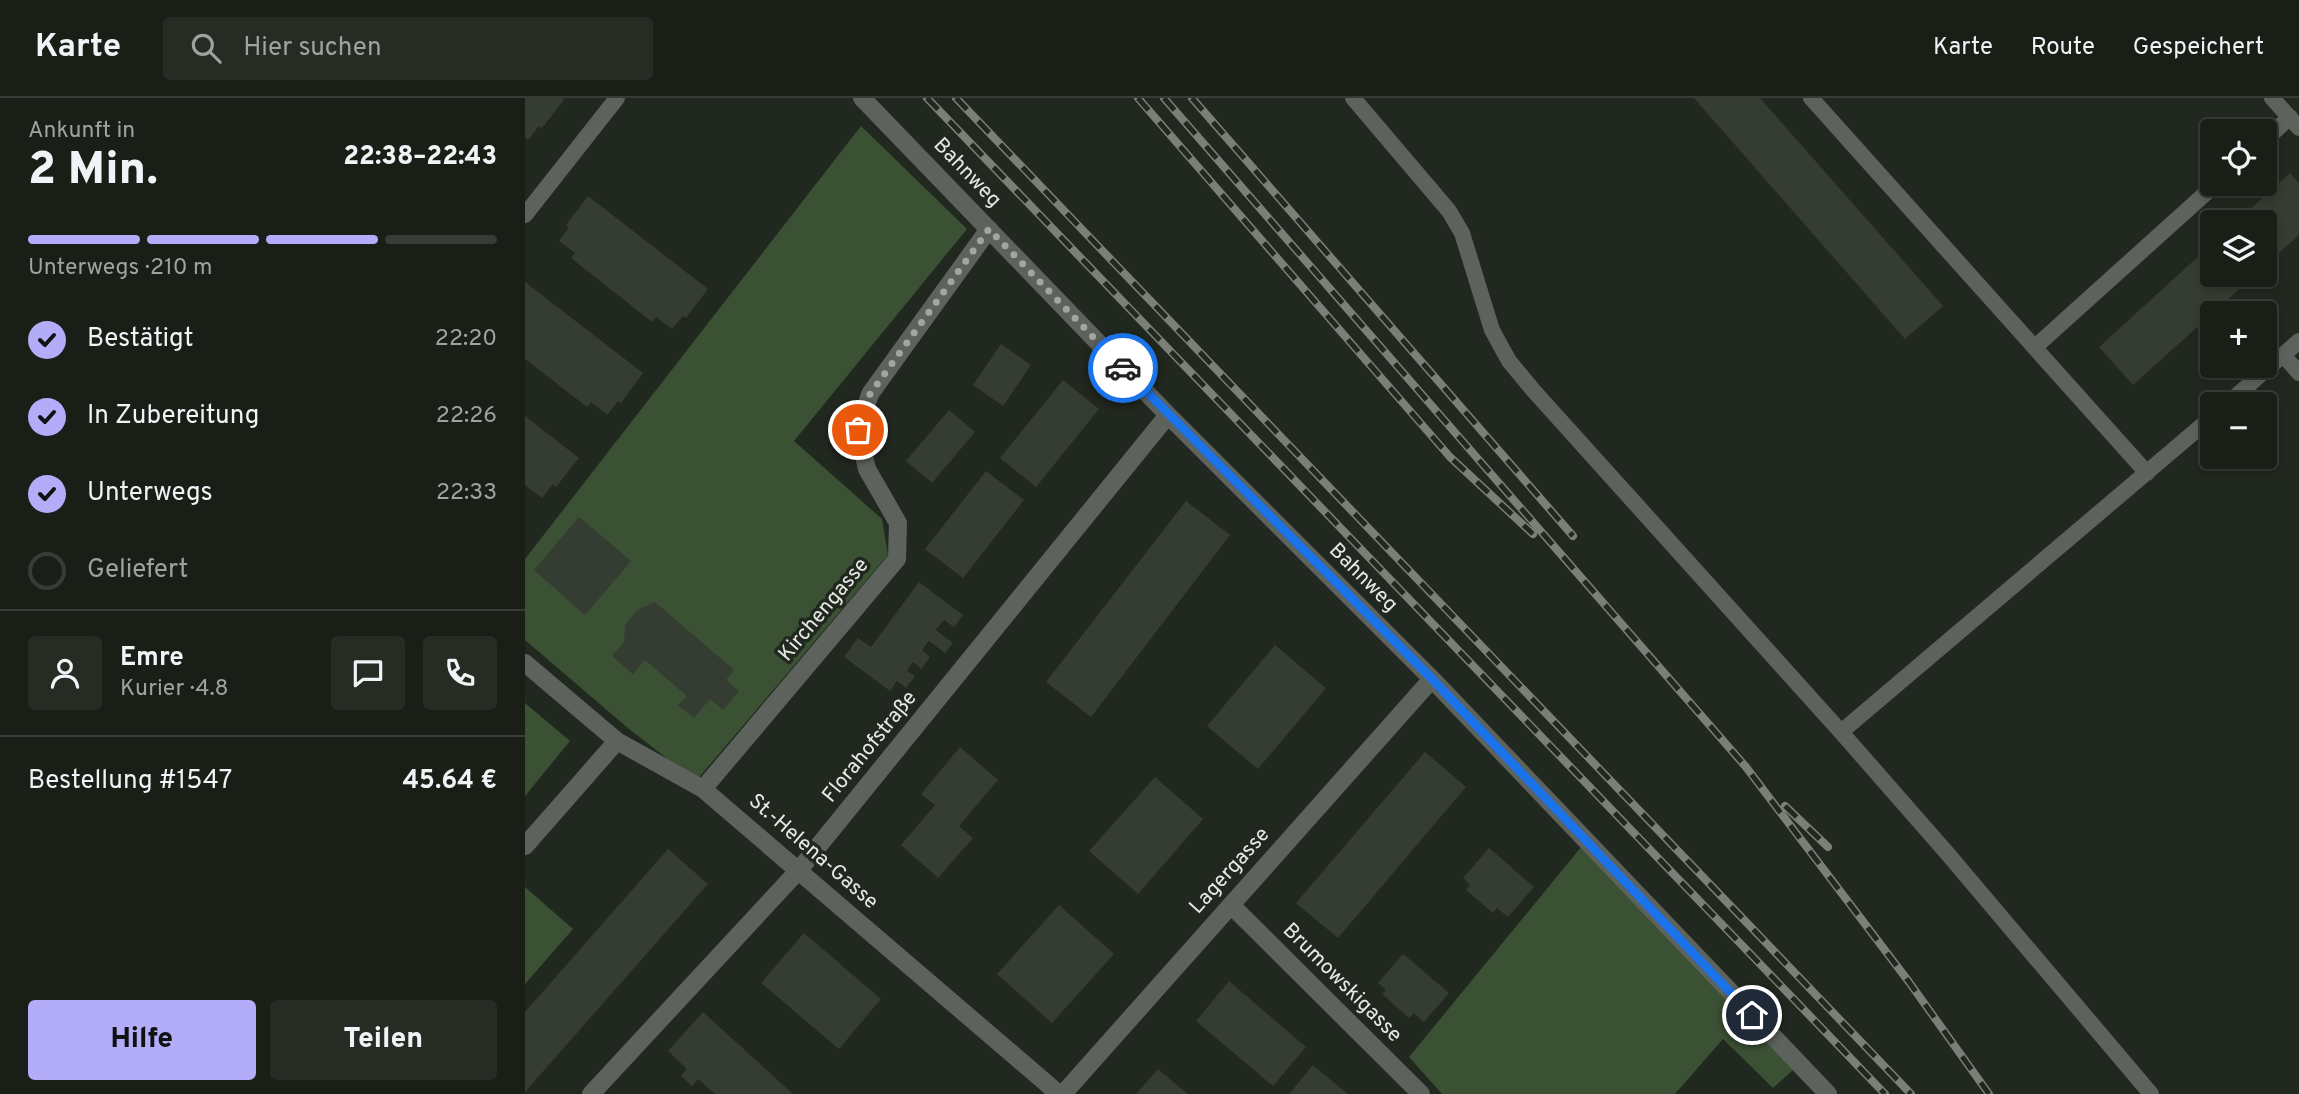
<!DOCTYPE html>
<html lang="de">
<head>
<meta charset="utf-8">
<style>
	:root { --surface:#191e17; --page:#262b24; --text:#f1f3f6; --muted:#9fa2a1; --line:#373c36; --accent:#b3adf9 }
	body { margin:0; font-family:Overpass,sans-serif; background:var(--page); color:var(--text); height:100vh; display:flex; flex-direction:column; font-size:26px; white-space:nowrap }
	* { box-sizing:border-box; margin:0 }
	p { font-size:23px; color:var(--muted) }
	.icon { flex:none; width:38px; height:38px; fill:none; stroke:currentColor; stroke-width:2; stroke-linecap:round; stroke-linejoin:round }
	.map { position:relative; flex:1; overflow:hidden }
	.drawer { display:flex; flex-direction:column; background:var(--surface); width:525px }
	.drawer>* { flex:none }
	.tools { position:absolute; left:1675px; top:21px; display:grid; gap:14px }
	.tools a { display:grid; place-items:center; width:77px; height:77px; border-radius:7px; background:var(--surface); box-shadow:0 4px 10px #0003,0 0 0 2px var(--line); font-size:35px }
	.pin { position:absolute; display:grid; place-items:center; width:60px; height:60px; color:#fff; margin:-30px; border:4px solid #fff; border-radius:50%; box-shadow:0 2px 7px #0007 }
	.courier { position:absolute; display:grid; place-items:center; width:70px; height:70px; margin:-35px; border:5px solid #1a73e8; border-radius:50%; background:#fff; color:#222; box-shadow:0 2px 9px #0007 }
	.head em { font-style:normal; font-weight:800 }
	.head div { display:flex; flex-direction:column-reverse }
	.head { display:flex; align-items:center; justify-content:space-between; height:119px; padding:0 28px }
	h1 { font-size:46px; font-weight:800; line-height:52px }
	.bar { display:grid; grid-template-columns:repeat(4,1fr); gap:10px 7px; align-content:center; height:84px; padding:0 28px }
	.bar i { height:9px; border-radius:5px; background:var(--line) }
	.bar .selected { background:var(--accent) }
	.bar p { grid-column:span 4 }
	.line { display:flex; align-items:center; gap:18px; padding:0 28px; border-top:2px solid var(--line) }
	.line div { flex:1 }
	.round { display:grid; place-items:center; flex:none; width:74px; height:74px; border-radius:7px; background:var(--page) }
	ol { padding:0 28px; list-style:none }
	li { display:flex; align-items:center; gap:21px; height:77px }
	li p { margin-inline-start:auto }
	li .icon { padding:7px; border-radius:50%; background:var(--accent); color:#111; stroke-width:4 }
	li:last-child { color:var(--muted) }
	li i { width:38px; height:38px; border:4px solid var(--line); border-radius:50% }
	.action { display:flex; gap:14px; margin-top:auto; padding:14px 28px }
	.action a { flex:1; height:80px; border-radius:7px; background:var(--accent); color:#111; font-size:28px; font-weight:800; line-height:80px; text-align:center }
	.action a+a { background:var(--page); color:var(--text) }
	header { display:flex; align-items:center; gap:42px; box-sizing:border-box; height:98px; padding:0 35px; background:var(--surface); border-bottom:2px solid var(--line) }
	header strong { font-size:33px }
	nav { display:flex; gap:38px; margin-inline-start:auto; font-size:24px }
	.search { width:490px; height:63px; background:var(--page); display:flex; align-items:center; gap:18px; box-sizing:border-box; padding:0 24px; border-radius:7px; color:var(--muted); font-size:26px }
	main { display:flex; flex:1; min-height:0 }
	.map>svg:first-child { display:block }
</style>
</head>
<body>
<header>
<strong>Karte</strong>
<div class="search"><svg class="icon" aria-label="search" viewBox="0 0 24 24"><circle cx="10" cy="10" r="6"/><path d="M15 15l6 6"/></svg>Hier suchen</div>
<nav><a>Karte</a><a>Route</a><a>Gespeichert</a></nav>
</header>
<main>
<section class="drawer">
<div class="head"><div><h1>2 Min.</h1><p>Ankunft in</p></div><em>22:38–22:43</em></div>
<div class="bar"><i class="selected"></i><i class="selected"></i><i class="selected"></i><i></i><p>Unterwegs · 210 m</p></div>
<ol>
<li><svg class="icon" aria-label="check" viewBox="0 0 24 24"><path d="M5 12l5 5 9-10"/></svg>Bestätigt<p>22:20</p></li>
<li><svg class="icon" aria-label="check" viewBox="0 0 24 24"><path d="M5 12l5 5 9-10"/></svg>In Zubereitung<p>22:26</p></li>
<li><svg class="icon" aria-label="check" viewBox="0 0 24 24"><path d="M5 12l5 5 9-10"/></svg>Unterwegs<p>22:33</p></li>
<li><i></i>Geliefert</li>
</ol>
<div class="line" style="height:126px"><a class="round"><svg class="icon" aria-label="person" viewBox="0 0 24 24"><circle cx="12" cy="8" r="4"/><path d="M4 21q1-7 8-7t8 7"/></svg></a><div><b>Emre</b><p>Kurier · 4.8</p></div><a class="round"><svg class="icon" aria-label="chat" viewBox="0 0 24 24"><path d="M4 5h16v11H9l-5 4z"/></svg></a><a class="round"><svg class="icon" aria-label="phone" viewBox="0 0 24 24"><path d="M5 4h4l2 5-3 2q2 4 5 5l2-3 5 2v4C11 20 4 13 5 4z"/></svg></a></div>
<div class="line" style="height:91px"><div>Bestellung #1547</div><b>45.64 €</b></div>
<div class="action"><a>Hilfe</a><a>Teilen</a></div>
</section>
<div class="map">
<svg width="1774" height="996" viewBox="0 0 1774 996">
	<rect width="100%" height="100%" fill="#21281f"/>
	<path fill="#3b5133" d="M336,28l106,103 -173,212 88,78 6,36 -192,226 -67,-52 -104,-89v-81z
		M0,605l45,38 -45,55z
		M1066,737l212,226 -30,27 -50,-49 -48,55h-233l-33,-37z
		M0,789l48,42 -48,55z"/>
	<path fill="#353c32" d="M0,0h37l2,2 -22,28 -3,-2 -11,14 -3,-3z
		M1169,0h66l183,208 -38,33z
		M1765,75l9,10v52l-34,31v-44h-29z
		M63,98l120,93 -22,29 -3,-2 -11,13 -16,-12 -4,5 -81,-64 4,-5 -16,-12 10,-14 -3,-2z
		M1687,146v31h43l-122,110 -34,-38z
		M0,184l118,91 -22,30 -3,-2 -11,14 -16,-13 -4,5 -62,-48z
		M476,246l30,21 -28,41 -30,-21z
		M538,282l36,29 -63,78 -36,-29z
		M424,312l26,22 -43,51 -26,-22z
		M0,318l54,42 -23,29 -3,-3 -11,14 -17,-13z
		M461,373l38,29 -61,78 -38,-29z
		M661,403l44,34 -139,182 -45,-35z
		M54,419l52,44 -46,54 -51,-45z
		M394,484l44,33 -9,12 -10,-7 -8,10 17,13 -8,10 -16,-12 -7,9 8,7 -9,12 -8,-7 -6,9 8,5 -9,12 -9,-7 -7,10 -46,-34 14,-19 13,9z
		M130,504l79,68 -8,10 13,11 -16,19 -13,-11 -16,19 -16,-13 9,-9 -42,-36 -12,14 -21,-18 12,-14 1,-17 12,-15z
		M750,547l51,43 -68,81 -51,-43z
		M435,649l38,33 -39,46 14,12 -35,40 -37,-33 34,-40 -14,-11z
		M900,654l41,35 -128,151 -42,-35z
		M630,679l48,42 -65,75 -49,-43z
		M964,750l45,39 -26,30 -11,-9 -4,5 -27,-23 4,-5 -7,-7z
		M143,751l40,35 -183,208v-80z
		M534,807l55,49 -62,69 -55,-49z
		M279,835l77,66 -42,50 -78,-66z
		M878,856l46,39 -25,29 -10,-9 -5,5 -27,-24 4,-4 -8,-7z
		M704,883l77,66 -33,39 -77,-65z
		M178,914l90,82h-78l-17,-15 -6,7 -11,-10 6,-7 -19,-18z
		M788,967l35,29h-59z
		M633,971l30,25h-52z"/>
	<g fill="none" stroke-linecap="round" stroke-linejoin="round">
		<path stroke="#5e625d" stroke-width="16" d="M828,0l96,113 13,22 30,97 17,31 24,29 308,342 106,121 204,241
			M1286,0l336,375
			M1747,0l27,30
			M1740,42l25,-23
			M0,117l92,-117
			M1510,249l181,-163
			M1759,258l15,17
			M1702,306l72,-63
			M1316,634l371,-315"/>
		<path stroke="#5e625d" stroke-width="18" d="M337,0l306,317 264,264 396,415
			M0,565l92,78 86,48 356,305
			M178,691l194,-230 1,-36 -31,-54 -9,-39 12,-36 119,-165
			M0,748l92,-105
			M706,807l190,189
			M66,996l208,-224 369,-455
			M538,996l369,-415"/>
		<defs>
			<path id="rail" d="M402,0l958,996
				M431,0l955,996
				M613,0l312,359 83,77
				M639,0l582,669 163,215 80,112
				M667,0l381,438
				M1260,708l43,41"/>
		</defs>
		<use href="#rail" stroke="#7a8078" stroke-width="8"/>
		<use href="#rail" stroke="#21281f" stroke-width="5" stroke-dasharray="16" stroke-linecap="butt"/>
	</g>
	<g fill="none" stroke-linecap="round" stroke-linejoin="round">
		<path stroke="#a1a69f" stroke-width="7" stroke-dasharray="0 12.6" d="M333,332l12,-36 119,-165 134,139"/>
		<path stroke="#1a73e8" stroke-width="9" d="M598,270l309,311 320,336"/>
	</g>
	<g text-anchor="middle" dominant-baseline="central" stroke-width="7" stroke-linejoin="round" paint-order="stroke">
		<g font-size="21" fill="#e6eae4" stroke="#21281f">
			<text transform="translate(442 75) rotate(46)">Bahnweg</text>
			<text transform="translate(838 480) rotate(45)">Bahnweg</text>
			<text transform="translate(299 512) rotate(-50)">Kirchengasse</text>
			<text transform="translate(345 649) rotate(-51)">Florahofstraße</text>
			<text transform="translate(288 754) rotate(41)">St.-Helena-Gasse</text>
			<text transform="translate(705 773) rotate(-48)">Lagergasse</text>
			<text transform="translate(817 885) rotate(45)">Brumowskigasse</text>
		</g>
	</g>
</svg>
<div class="tools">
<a><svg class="icon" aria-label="locate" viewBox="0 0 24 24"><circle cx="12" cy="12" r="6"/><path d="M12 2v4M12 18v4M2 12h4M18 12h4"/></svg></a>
<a><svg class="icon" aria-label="layers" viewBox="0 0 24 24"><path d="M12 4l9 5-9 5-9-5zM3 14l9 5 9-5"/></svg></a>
<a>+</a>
<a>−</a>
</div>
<div class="pin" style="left:333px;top:332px;background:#ea580c"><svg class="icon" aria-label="bag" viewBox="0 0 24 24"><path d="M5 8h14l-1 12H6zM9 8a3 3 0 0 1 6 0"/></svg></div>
<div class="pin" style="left:1227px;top:917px;background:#1f2937"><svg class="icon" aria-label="home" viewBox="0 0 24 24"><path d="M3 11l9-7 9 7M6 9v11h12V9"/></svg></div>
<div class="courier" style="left:598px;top:270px"><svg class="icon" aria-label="car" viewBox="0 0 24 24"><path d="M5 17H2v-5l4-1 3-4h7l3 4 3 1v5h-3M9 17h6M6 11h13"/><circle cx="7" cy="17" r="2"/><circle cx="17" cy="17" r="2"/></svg></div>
</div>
</main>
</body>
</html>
